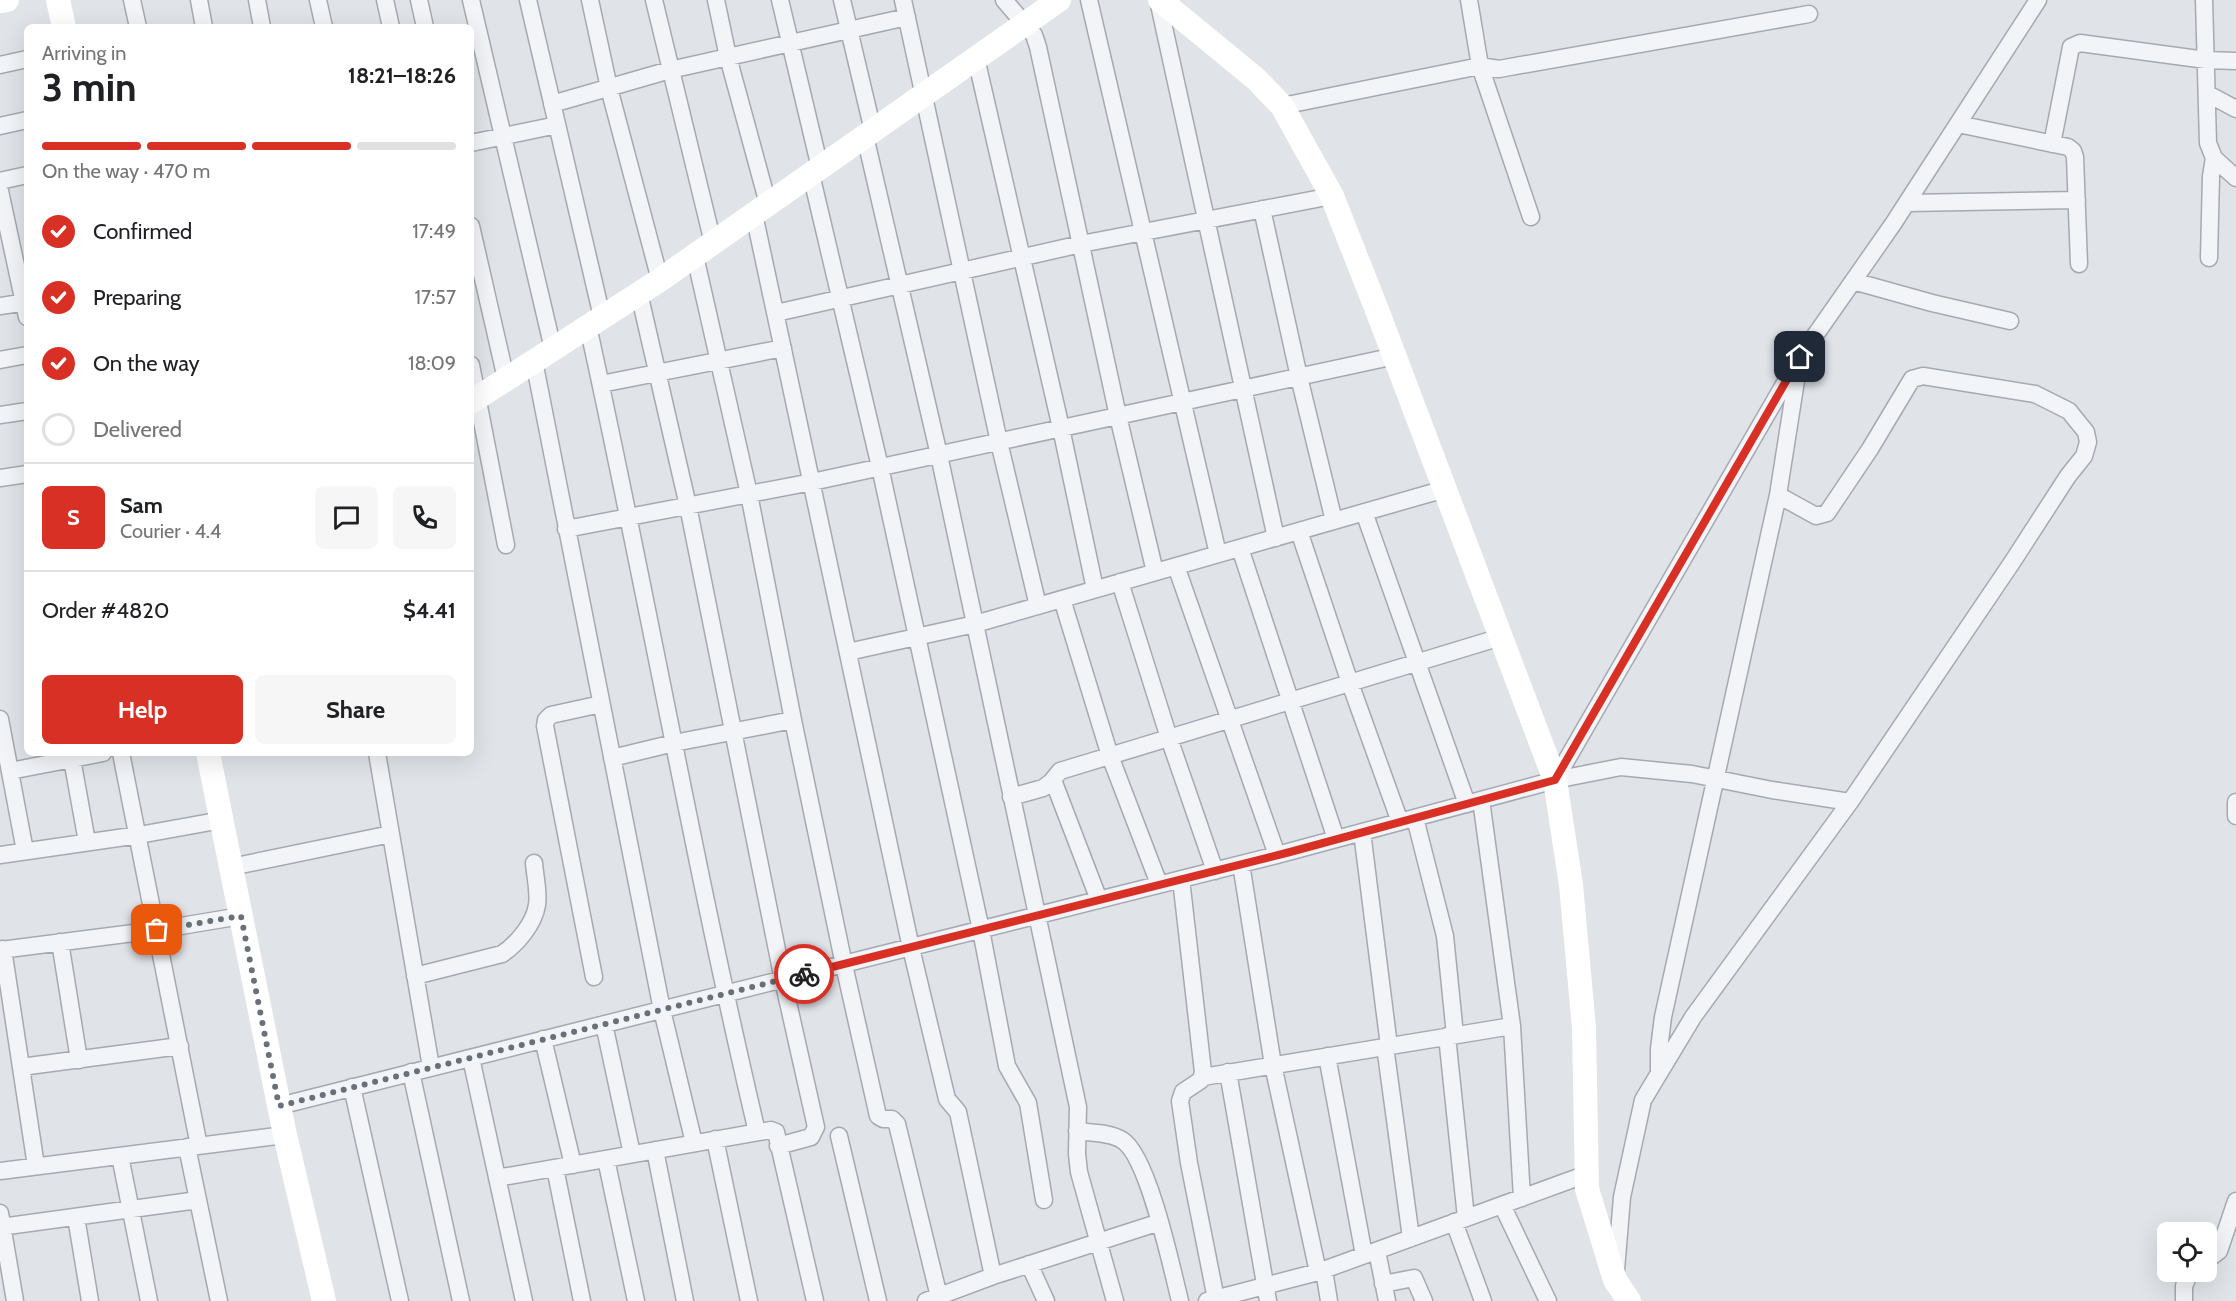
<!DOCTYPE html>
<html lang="en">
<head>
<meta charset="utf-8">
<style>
	:root { --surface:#fff; --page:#f6f6f6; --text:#202124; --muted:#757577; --line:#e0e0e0; --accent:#d93025 }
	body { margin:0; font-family:Cabin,sans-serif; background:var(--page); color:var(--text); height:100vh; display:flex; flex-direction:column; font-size:22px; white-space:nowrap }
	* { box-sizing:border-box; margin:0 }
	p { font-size:20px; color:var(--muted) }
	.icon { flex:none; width:33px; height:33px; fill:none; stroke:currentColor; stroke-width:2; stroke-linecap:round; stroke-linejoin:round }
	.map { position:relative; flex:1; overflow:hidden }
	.panel { position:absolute; left:24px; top:24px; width:450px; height:732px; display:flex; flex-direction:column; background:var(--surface); border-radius:9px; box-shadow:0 6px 24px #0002 }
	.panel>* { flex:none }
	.tools { position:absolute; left:2157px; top:1222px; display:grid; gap:12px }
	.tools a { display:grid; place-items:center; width:60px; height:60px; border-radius:9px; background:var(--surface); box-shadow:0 6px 24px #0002; font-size:30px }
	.pin { position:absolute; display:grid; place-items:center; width:51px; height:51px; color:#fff; margin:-26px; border-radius:12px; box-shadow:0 3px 9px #0006 }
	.courier { position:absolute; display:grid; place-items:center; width:60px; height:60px; margin:-30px; border:4px solid #d93025; border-radius:50%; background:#fff; color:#222; box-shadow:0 2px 8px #0007 }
	.headline em { font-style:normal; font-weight:800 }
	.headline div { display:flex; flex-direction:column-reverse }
	.headline { display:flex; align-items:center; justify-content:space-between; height:102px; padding:0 18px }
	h1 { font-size:39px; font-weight:800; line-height:45px }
	.bar { display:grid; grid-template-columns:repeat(4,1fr); gap:9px 6px; align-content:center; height:72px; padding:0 18px }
	.bar i { height:8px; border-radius:4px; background:var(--line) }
	.bar .on { background:var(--accent) }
	.bar p { grid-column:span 4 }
	.line { display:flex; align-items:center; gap:15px; padding:0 18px; border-top:2px solid var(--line) }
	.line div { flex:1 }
	.round { display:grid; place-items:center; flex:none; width:63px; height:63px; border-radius:9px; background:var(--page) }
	ol { padding:0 18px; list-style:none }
	li { display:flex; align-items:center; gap:18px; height:66px }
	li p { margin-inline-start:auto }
	li .icon { padding:6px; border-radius:50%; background:var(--accent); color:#fff; stroke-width:4 }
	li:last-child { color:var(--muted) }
	li i { width:33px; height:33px; border:3px solid var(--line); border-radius:50% }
	.action { display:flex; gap:12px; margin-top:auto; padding:12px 18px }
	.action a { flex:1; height:69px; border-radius:9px; background:var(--accent); color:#fff; font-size:24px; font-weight:800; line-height:69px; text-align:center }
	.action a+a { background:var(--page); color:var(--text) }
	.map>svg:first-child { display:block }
</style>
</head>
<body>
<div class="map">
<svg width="2236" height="1301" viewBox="0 0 2236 1301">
	<rect width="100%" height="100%" fill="#e0e3e8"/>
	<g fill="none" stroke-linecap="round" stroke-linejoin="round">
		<defs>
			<path id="street" d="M132,0l6,27
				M199,0l5,27
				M257,0l5,27
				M318,0l6,27
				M385,0l6,27
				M419,0l6,27
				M471,0l82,349
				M528,0l74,317
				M590,0l19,88 51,192
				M654,0l59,243
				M716,0l12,57 40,147
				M780,0l40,168
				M842,0l31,131
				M903,0l96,442 39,164
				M1004,0l30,35 4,12 80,369 37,156
				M1089,0l129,554
				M1158,0l118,538
				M1469,0l11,66 51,151
				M2204,0l4,143 6,15 -3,18 -2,82
				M976,58l85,370 34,161
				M0,65l27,-6
				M2208,94l28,15
				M552,104l118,-34 237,-53
				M1282,106l198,-40 19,3 310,-55
				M1958,124l110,23 5,4 2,6 4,107
				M0,126l27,-6
				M865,136l74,319 139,652 -1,47 2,18 36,129
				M471,143l86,-18
				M2052,144l19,-97 9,-4 126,17 30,1
				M2214,158l22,20
				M811,174l69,293 101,463 26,136 21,37 16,97
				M0,181l27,-6
				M0,191l27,126
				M1907,203l170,-3
				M1262,209l37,168 35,144
				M754,214l157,734 36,151 11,13 35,164
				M471,226l35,153
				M695,256l54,238 44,226 51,245 34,151 5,3h9l5,5 43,177
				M1853,281l79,22 78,18
				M639,293l49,213 95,474 33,147 -5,10 -33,9
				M0,306l27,-4
				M776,313l305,-69 251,-48
				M588,326c59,268 106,539 169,806
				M0,360l27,-5
				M534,361l128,649 32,133
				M471,365l35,180
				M601,384l182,-36
				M0,415l27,-4
				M0,478l27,-4
				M1364,512l103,292
				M566,529l246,-47 583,-126
				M1299,531l51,152 50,139
				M1240,548l96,291
				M1176,566l101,289
				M1120,582l49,156 46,133
				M1062,599l48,157 49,128
				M848,652l127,-28 470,-135
				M0,719l25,132
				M121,753l78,393
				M377,753l54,314
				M612,758l62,-15 119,-23
				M72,759l15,83
				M10,771l93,-18
				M1053,780l46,120
				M1555,780l245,-423 93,-133 145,-224
				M1011,797l32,-9 8,-6 9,-11 441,-134
				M1481,800l31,226 10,172
				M2236,802v14
				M1415,818l30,118 10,99
				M1362,832l27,214
				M0,855l139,-20 83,-15
				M1241,864l32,201 45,207
				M231,867l160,-33
				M1181,879l22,193 -2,8 -18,12 -3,9 9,62 27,136
				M60,942l19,118
				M3,949l33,217
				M0,950l157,-20 84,-14
				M415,976l87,-22c15,-10 32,-30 35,-49 2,-13 -2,-29 -3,-42
				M594,977l-49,-251 1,-6 5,-5 50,-11
				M604,1024l28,130
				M1447,1036l19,182
				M543,1039l30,126
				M1385,1046l26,192
				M1327,1056l37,199
				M471,1058l53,243
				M21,1067l159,-21
				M411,1072l50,229
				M1228,1072l40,229
				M1659,1072v-23l4,-32 115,-522 20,-127
				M1203,1077l309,-51
				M352,1087l48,214
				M279,1106l998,-251 278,-75 66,-13 71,7 80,16 78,12
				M1077,1131c13,2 33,1 45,9 26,15 50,129 58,161
				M839,1136l39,165
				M715,1139l34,162
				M187,1147l32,154
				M655,1150l30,151
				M120,1156l29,145
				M606,1159l30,142
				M555,1168l27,133
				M0,1171l285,-36
				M497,1178l274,-48 5,2 39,169
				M1502,1205l46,96
				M0,1213l15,88
				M76,1217l14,84
				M1454,1222l29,79
				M0,1227l198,-27
				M1377,1251l10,50
				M2206,1261l13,-10 17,-50
				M1029,1264l17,37
				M1324,1270l5,31
				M1616,1270l6,-73 21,-97 50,-83 157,-215 163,-241 55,-85 16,-20 4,-14 -2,-10 -9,-11 -8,-10 -34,-17 -112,-18 -11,3 -42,70 -43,64 -11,3 -38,-21
				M1383,1284l31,-6 10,23
				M926,1301l67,-25 167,-54
				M1207,1301l111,-29 269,-98
				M2184,1301v-15l6,-14"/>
		</defs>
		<use href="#street" stroke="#a5aab2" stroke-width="19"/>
		<use href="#street" stroke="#f2f4f7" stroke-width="16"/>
		<path stroke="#fff" stroke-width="24" d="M58,0l6,27
			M1160,0l96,79 26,27 50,90 45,114 178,470 16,105 13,143 3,161 28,91 14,21
			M0,1l7,-1
			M471,402l189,-122 399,-280
			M208,753l77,382 39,166"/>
	</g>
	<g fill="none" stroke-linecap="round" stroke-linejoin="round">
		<path stroke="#69707a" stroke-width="6" stroke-dasharray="0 10.8" d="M157,930l84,-14 38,190 525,-132"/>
		<path stroke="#d93025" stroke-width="8" d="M804,974l486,-122 265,-72 245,-423"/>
	</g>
</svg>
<div class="tools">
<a><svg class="icon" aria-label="locate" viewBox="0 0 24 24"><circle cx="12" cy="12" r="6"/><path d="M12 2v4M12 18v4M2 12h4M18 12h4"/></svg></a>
</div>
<div class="pin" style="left:157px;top:930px;background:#ea580c"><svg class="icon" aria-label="bag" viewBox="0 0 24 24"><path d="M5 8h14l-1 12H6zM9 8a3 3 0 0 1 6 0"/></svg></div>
<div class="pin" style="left:1800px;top:357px;background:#1f2937"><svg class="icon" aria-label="home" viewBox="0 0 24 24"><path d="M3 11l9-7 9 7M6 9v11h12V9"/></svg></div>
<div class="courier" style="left:804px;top:974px"><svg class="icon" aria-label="bike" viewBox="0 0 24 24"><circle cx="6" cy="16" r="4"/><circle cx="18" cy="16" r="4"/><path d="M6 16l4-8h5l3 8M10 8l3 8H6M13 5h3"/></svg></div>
<section class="panel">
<div class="headline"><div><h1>3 min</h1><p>Arriving in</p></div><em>18:21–18:26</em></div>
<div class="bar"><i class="on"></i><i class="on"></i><i class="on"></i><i></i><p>On the way · 470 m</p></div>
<ol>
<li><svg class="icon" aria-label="check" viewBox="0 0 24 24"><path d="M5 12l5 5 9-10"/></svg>Confirmed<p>17:49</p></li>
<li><svg class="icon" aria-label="check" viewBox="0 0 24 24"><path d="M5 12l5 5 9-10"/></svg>Preparing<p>17:57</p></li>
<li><svg class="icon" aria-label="check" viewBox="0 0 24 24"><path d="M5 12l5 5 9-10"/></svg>On the way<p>18:09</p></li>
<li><i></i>Delivered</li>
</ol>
<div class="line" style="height:108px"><b class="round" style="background:var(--accent);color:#fff">S</b><div><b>Sam</b><p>Courier · 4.4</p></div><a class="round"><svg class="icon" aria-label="chat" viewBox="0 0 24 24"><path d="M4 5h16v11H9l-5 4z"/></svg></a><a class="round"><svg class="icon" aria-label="phone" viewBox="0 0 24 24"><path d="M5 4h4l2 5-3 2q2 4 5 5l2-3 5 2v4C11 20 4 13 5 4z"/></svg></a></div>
<div class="line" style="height:78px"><div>Order #4820</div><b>$4.41</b></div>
<div class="action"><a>Help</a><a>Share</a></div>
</section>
</div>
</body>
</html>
